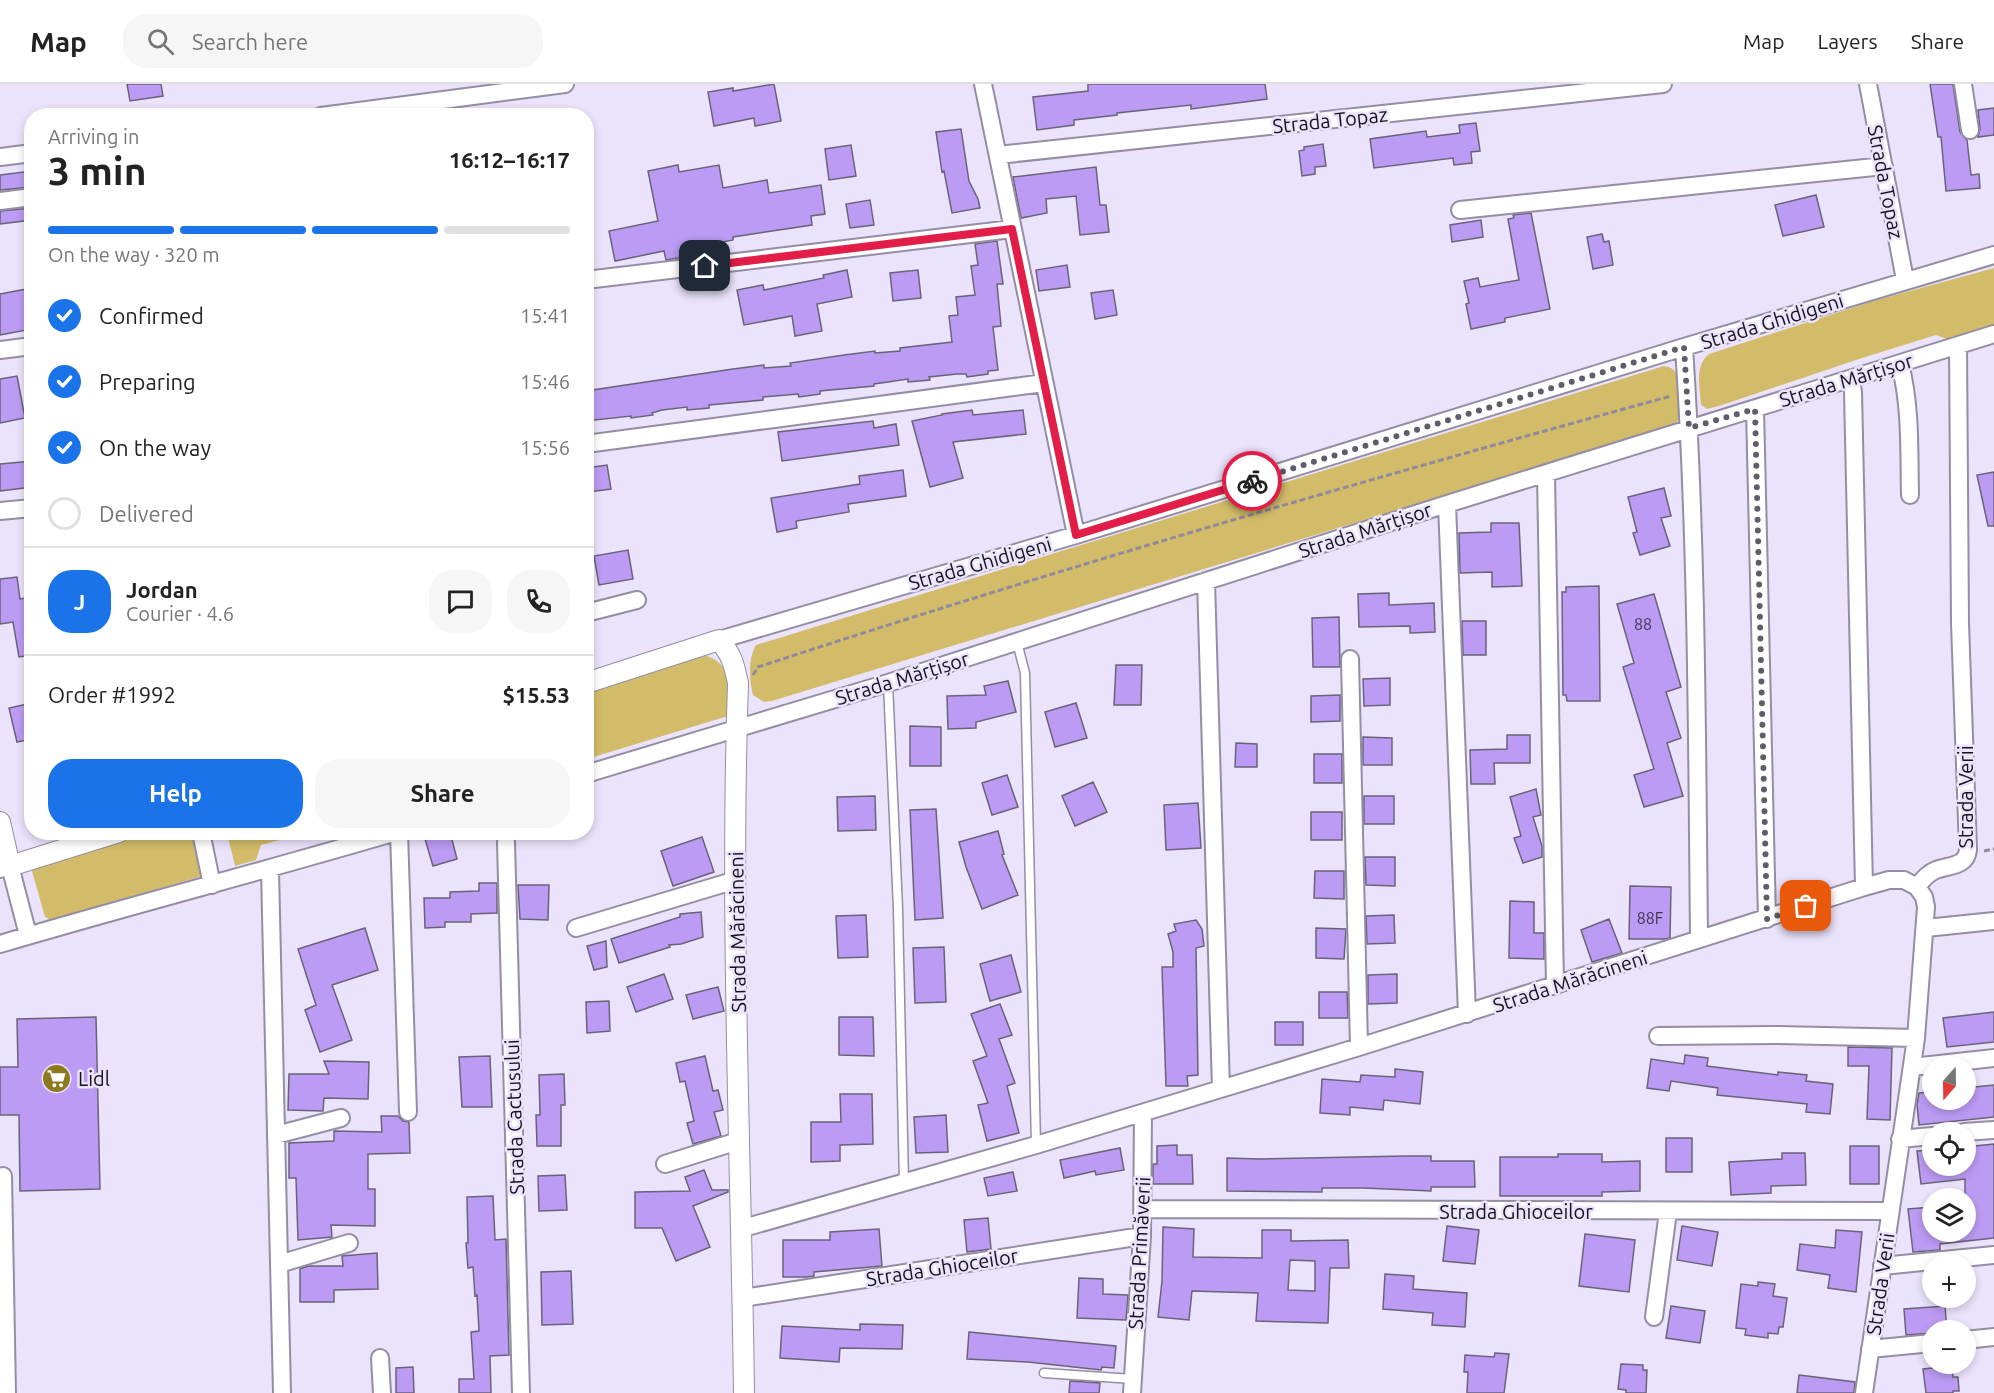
<!DOCTYPE html>
<html lang="en">
<head>
<meta charset="utf-8">
<style>
	:root { --surface:#fff; --page:#f6f6f6; --text:#222; --muted:#767676; --line:#e0e0e0; --accent:#1a73e8 }
	body { margin:0; font-family:Ubuntu,sans-serif; background:var(--page); color:var(--text); height:100vh; display:flex; flex-direction:column; font-size:22px; white-space:nowrap }
	* { box-sizing:border-box; margin:0 }
	p { font-size:20px; color:var(--muted) }
	.icon { flex:none; width:33px; height:33px; fill:none; stroke:currentColor; stroke-width:2; stroke-linecap:round; stroke-linejoin:round }
	.map { position:relative; flex:1; overflow:hidden }
	.panel { position:absolute; left:24px; top:24px; width:570px; height:732px; display:flex; flex-direction:column; background:var(--surface); border-radius:24px; box-shadow:0 3px 9px #0003 }
	.panel>* { flex:none }
	.needle { width:39px; rotate:200deg }
	.buttons { position:absolute; left:1922px; top:972px; display:grid; gap:12px }
	.buttons a { display:grid; place-items:center; width:54px; height:54px; border-radius:50%; background:var(--surface); box-shadow:0 3px 9px #0003; font-size:30px }
	.pin { position:absolute; display:grid; place-items:center; width:51px; height:51px; color:#fff; margin:-26px; border-radius:12px; box-shadow:0 3px 9px #0006 }
	.courier { position:absolute; display:grid; place-items:center; width:60px; height:60px; margin:-30px; border:4px solid #e11d48; border-radius:50%; background:#fff; color:#222; box-shadow:0 2px 8px #0007 }
	.overview em { font-style:normal; font-weight:700 }
	.overview div { display:flex; flex-direction:column-reverse }
	.overview { display:flex; align-items:center; justify-content:space-between; height:102px; padding:0 24px }
	h1 { font-size:39px; font-weight:700; line-height:45px }
	.bar { display:grid; grid-template-columns:repeat(4,1fr); gap:9px 6px; align-content:center; height:72px; padding:0 24px }
	.bar i { height:8px; border-radius:4px; background:var(--line) }
	.bar .selected { background:var(--accent) }
	.bar p { grid-column:span 4 }
	.line { display:flex; align-items:center; gap:15px; padding:0 24px; border-top:2px solid var(--line) }
	.line div { flex:1 }
	.round { display:grid; place-items:center; flex:none; width:63px; height:63px; border-radius:24px; background:var(--page) }
	ol { padding:0 24px; list-style:none }
	li { display:flex; align-items:center; gap:18px; height:66px }
	li p { margin-inline-start:auto }
	li .icon { padding:6px; border-radius:50%; background:var(--accent); color:#fff; stroke-width:4 }
	li:last-child { color:var(--muted) }
	li i { width:33px; height:33px; border:3px solid var(--line); border-radius:50% }
	.action { display:flex; gap:12px; margin-top:auto; padding:12px 24px }
	.action a { flex:1; height:69px; border-radius:24px; background:var(--accent); color:#fff; font-size:24px; font-weight:700; line-height:69px; text-align:center }
	.action a+a { background:var(--page); color:var(--text) }
	header { display:flex; align-items:center; gap:36px; box-sizing:border-box; height:84px; padding:0 30px; background:var(--surface); border-bottom:2px solid var(--line) }
	header strong { font-size:28px }
	nav { display:flex; gap:33px; margin-inline-start:auto; font-size:21px }
	.search { width:420px; height:54px; background:var(--page); display:flex; align-items:center; gap:15px; box-sizing:border-box; padding:0 21px; border-radius:24px; color:var(--muted); font-size:22px }
	.map>svg:first-child { display:block }
</style>
</head>
<body>
<header>
<strong>Map</strong>
<div class="search"><svg class="icon" aria-label="search" viewBox="0 0 24 24"><circle cx="10" cy="10" r="6"/><path d="M15 15l6 6"/></svg>Search here</div>
<nav><a>Map</a><a>Layers</a><a>Share</a></nav>
</header>
<div class="map">
<svg width="1994" height="1309" viewBox="0 0 1994 1309">
	<rect width="100%" height="100%" fill="#ebe3fc"/>
	<path fill="#d3bc69" d="M1994,184v57l-44,15 -14,-5 -77,24 -140,47 -12,3 -6,-4c-1,-17 -7,-39 8,-51l161,-52z
		M1664,282c5,1 9,2 12,7 6,7 6,38 3,47l-7,6 -900,275 -8,1 -11,-7c-4,-15 -5,-37 3,-50z
		M704,571c31,9 25,35 24,61l-141,43v-68z
		M192,748l10,44 -151,44 -6,-3 -13,-46 5,-5 110,-33z
		M227,749v-1l80,1 -46,12 -5,15 -21,6z"/>
	<path fill="#bc9bf4" stroke="#6a6378" stroke-width="1.5" fill-rule="evenodd" d="M127,0h34l2,12 -33,5z
		M774,0l7,37 -26,5 -1,-8 -40,8 -6,-34 25,-4v3z
		M1088,0h177l2,15 -76,10v-4l-74,8v2l-43,5v5l-37,5 -4,-33 55,-6z
		M1930,0h23l7,48 7,8 4,35 8,-1 1,14 -34,3 -5,-54h-3z
		M1994,24v27l-16,2 2,-8 -2,-19z
		M1476,39l4,28 -9,1 1,11 -18,2 -1,-7 -79,10 -4,-29 56,-8 1,6 33,-4 -1,-8z
		M961,45l8,52 9,18 2,9 -28,5 -8,-42 -2,1 -6,-40z
		M1323,60l3,22 -11,1v7l-13,2 -3,-25 5,-1v-3z
		M851,61l5,31 -27,4 -4,-31z
		M678,81l1,7 40,-7 4,23 44,-8 2,13 52,-8 4,29 -14,2 1,9 -79,12v3l-39,8 2,7 -30,5 -2,-9 -49,10 -6,-30 49,-10 -10,-50z
		M1096,83l4,38h6l3,27 -29,3 -4,-39 -30,3 1,14 -26,5 -8,-41z
		M32,87v16l-32,3v-15z
		M1816,111l8,32 -41,9 -8,-31z
		M870,116l4,25 -24,3 -4,-24z
		M32,124v12l-32,4v-13z
		M1531,129l19,96 -45,9v4l-34,7 -5,-25 3,-1 -5,-22 14,-3 2,9 39,-7 -11,-61 6,-1 -1,-3z
		M1481,136l2,17 -31,5 -2,-17z
		M1602,150l2,8 5,-1 4,24 -20,4 -6,-32z
		M997,157l6,43h-6l4,42 -8,1 5,43 -10,1v3l-21,3 -1,-3h-9l-28,3 1,3 -22,2v-3l-34,5v2l-54,5v3l-21,3 -1,-3 -35,3v3l-54,5v3l-22,2v-3l-25,3 -10,3 1,2 -22,3v-2l-45,5v-30l147,-22 31,-4v3l27,-2 -1,-3 54,-8 31,-4v2l25,-2v-3l52,-6 -3,-26 9,-1 -2,-18 19,-2 -4,-29 7,-1 -3,-21z
		M1067,181l3,22 -31,4 -3,-21z
		M847,186l5,27 -35,7 5,27 -27,5 -3,-20 -48,9 -7,-35 26,-5 1,5 60,-12 -1,-3z
		M918,186l3,28 -28,3 -3,-28z
		M32,204v41l-32,6v-41z
		M1113,206l4,25 -22,4 -4,-26z
		M17,292l8,42 -25,5v-44z
		M972,326l1,5 50,-5 3,24 -73,8 10,36 -33,9 -18,-66 30,-6v-1z
		M873,337l1,7 22,-4 3,21 -117,16 -4,-29z
		M32,377v26l-32,4v-27z
		M607,381l4,24 -23,3 -2,-24z
		M903,386l3,26 -58,8 1,8 -53,9 1,7 -20,4 -6,-34 89,-14 -1,-8z
		M1994,388v54h-6l-11,-51z
		M1664,404l7,28 -10,2 9,28 -30,9 -7,-22 4,-1 -9,-35z
		M1491,439h28l3,63 -30,1v-15l-32,1 -1,-40 32,-1z
		M628,466l5,29 -34,6 -5,-29z
		M17,493l3,22 12,-2v58l-13,2 -6,-35 -13,2v-45z
		M1599,502l1,115h-33l-1,-6h-3l-1,-103h4v-5z
		M1389,509v12l45,-2 1,29 -25,1v-7l-51,1 -1,-33z
		M1654,510l27,93 -15,5 15,46 -14,5 16,53 -39,11 -10,-32 20,-6 -31,-102 11,-4 -17,-59z
		M1339,533l1,50h-27l-1,-49z
		M1462,537h24v34h-23z
		M1116,581h26l-1,40h-27z
		M1390,594v27l-26,1 -1,-27z
		M1008,597l8,31 -40,10v6l-28,1 -1,-33 39,-1 -2,-9z
		M1340,611v26l-29,1v-26z
		M32,619v36l-15,3 -8,-34z
		M1076,619l11,35 -32,9 -10,-35z
		M910,642l31,1v39h-31z
		M1507,651h23v28h-36l1,21h-24l-1,-34 37,-1z
		M1363,653l29,1v27h-29z
		M1236,659l21,1v23h-22z
		M1314,670h28v29h-28z
		M1007,691l11,32 -26,8 -10,-32z
		M1093,698l14,30 -32,14 -13,-30z
		M1536,705l5,26 -8,2 9,29v11l-19,6 -9,-25 7,-2 -11,-39z
		M875,712l1,34 -38,1 -1,-34z
		M1364,712h30v28h-30z
		M1198,719l3,45 -35,2 -2,-45z
		M936,725l7,109 -28,2 -5,-110z
		M1311,728h31v28h-31z
		M998,747l6,23 -2,1 16,40 -36,14 -16,-42 -7,-25z
		M446,748h4l7,27 -24,7 -8,-27z
		M702,753l12,35 -41,14 -12,-35z
		M1365,773h30v29l-29,-1z
		M1315,787h29v28l-30,-1z
		M479,799h18v30l-26,1v8h-26v5l-20,1 -1,-30h26v-6l29,-1z
		M518,801h31l-1,35 -28,-1z
		M1630,802l41,1 -1,51 -6,1h-35z
		M1510,817l24,1v31h10v26l-35,-1z
		M701,828l2,25 -22,7 -12,1 1,2 -51,16 -8,-24 69,-22v-3z
		M866,831l2,42 -30,1 -2,-42z
		M1394,831l1,28 -28,1 -1,-28z
		M1609,835l13,34 -30,9 -11,-32z
		M1196,836l6,9 2,17 -8,2 2,127 -11,1 1,10h-22l-4,-119h11v-15l-5,-18 8,-3 -2,-7z
		M365,844l13,42 -46,15 20,55 -32,12 -15,-42 11,-5 -18,-56z
		M1316,844l30,1 -2,30 -28,-1z
		M606,857l1,26 -13,3 -7,-24z
		M944,863l2,55 -31,1 -2,-55z
		M1011,871l10,37 -31,9 -10,-37z
		M664,890l9,25 -37,13 -9,-25z
		M1397,890v29l-29,1v-29z
		M718,903l6,24 -31,8 -7,-24z
		M1319,908h28l1,26h-29z
		M609,917l1,30 -23,2 -1,-31z
		M1000,920l12,31 -13,4 16,44 -8,3 12,47 -32,8 -9,-36 10,-2 -15,-42 14,-5 -16,-42z
		M1994,928v30l-47,5 -4,-29z
		M96,933l4,172 -80,2 -1,-76h-19v-48h18l-1,-48z
		M839,933h34l1,39 -35,-1z
		M1275,938h28v23h-28z
		M1848,963l44,1 -2,72 -23,-1 2,-53h-21z
		M1685,971l23,3 -1,8 71,9v-3l29,3 -1,6 27,3 -3,30 -24,-2 1,-8 -90,-9 1,-7 -47,-7 -2,10 -22,-3 4,-29 33,5z
		M490,972l2,51h-30l-3,-50z
		M705,972l8,35 5,-1 5,20 -9,2 7,24 -28,8 -6,-21 7,-2 -9,-40 -5,1 -4,-19z
		M324,977l45,1 -1,37 -44,-1 -1,13 -35,-1 1,-36h40z
		M1395,985l28,3 -3,32 -36,-4 -1,10 -33,-3v8l-30,-2 2,-34 38,3 1,-7 34,2z
		M564,990l1,31h-4v41h-24l-1,-31h4l-1,-40z
		M1994,1001v32l-75,8 -2,-20 2,-12 13,-1v8h33v-12z
		M840,1010h32l1,50 -33,1v16l-29,1v-40h30z
		M946,1031l2,37 -32,1 -2,-36z
		M381,1032h17l5,5 6,1 1,31 -42,1v35h7v37l-44,-1 1,12 -34,3 -2,-62h-7v-35l45,-2v-10l48,1z
		M1666,1054h26v34h-26z
		M1994,1060v94l-54,6v6l-27,2 -5,-43 24,-2v25h33v-53l-44,5 -4,-33 15,-1v16h33v-19z
		M1177,1061v10h15l1,29h-40v-20h4v-18z
		M1850,1062h29v38h-29z
		M1120,1064l4,22 -28,5 -1,-4 -31,7 -4,-18z
		M1782,1069h23l1,32 -35,1v7l-40,2 -2,-33 53,-3z
		M1558,1070h44v8l38,-1v30l-38,1v4h-102v-39h58z
		M1405,1072h26v5h43l1,26h-44v4l-67,-3h-42v4l-95,-1v-33l34,1z
		M704,1086l8,20h16v2l-35,14 17,41 -34,14 -14,-33h-27v-36l55,-1 -5,-14z
		M1013,1088l4,19 -29,5 -4,-18z
		M565,1091l2,35 -28,1 -1,-35z
		M493,1112l2,44 11,-1 3,116 -19,1 1,37h-32v-14h15l-3,-47 8,-1 -2,-36 -2,1 -2,-29 -5,1 -2,-25h2l-1,-46z
		M988,1134l3,31 -24,3 -3,-32z
		M1447,1142l32,4 -4,34 -32,-3z
		M1682,1142l36,6 -6,34 -35,-6z
		M1163,1143l31,2 -1,28 69,1v-28h29v11l57,-1 1,28h-19l-2,55 -72,-2 2,-28 -66,-2 -3,29 -31,-3 4,-36zM1290,1176l25,1v30l-27,-1z
		M879,1145l3,37 -68,6v4l-7,1h-24v-37h47v-8z
		M1836,1146l26,2 -6,60 -28,-4 2,-13 -33,-5 3,-26 35,4z
		M1585,1150l50,6 -6,52 -50,-6z
		M377,1169l1,36 -44,1v12h-34v-33l8,-3h35l-1,-10z
		M571,1187l2,53 -31,1 -1,-53z
		M1385,1190l29,2 -1,13 54,4 -2,34 -33,-2 1,-12 -50,-4z
		M1079,1194l24,1v15l25,1 -2,25 -49,-2z
		M1758,1198l17,2 -2,12 14,2 -4,29h-4l-1,7 -10,-1v5l-23,-3 1,-6 -10,-1 5,-44 17,2z
		M1671,1222l34,5 -5,32 -34,-5z
		M1945,1222l2,24h-15v3l-26,2 -2,-26z
		M860,1240l43,1 -1,24 -62,-1 -1,14 -59,-4 2,-32 78,4z
		M969,1248l147,14 -2,22 -12,-1 -1,3 -73,-8 -61,-3z
		M1495,1269l14,1 -5,39h-37l1,-21h-4l1,-17 29,2z
		M1621,1280l22,1v5h4l-1,23h-20v-3l-8,-1z
		M1952,1282l1,11h5l1,14h-6v2h-27l-3,-24z
		M413,1283l1,26h-18v-25z
		M1799,1291l56,7 -1,11h-57z
		M1070,1297l30,2 -1,10h-30z"/>
	<g fill="none" stroke-linecap="round" stroke-linejoin="round">
		<defs>
			<path id="service" d="M1017,558l8,31 11,472
				M888,599l10,226 6,274
				M1044,1289l89,6"/>
			<path id="minor" d="M983,0l93,451
				M1868,0l37,196
				M1963,0l7,46
				M321,32l244,-32
				M998,71l665,-71
				M0,73l32,-4
				M0,117l32,-4
				M1460,126l424,-44
				M586,196l426,-51
				M1684,263c13,197 13,395 15,592
				M0,266l32,-4
				M1900,280c11,42 9,87 10,131
				M1851,295l2,13 11,495
				M1755,325l12,510
				M586,360l458,-61
				M1546,391l9,511
				M1447,420l20,510
				M0,427l32,-3
				M1206,497l15,508
				M586,529l51,-13
				M719,556l357,-105 608,-188 310,-92
				M1350,575l9,388
				M586,690l302,-91 559,-179 547,-170
				M201,748l11,53
				M399,748l9,280
				M506,758l15,551
				M0,785l10,-3 18,69
				M270,786l12,523
				M1917,803c5,-7 11,-14 19,-17 13,-5 30,-3 32,-20l-8,-227 -2,-278
				M576,844l160,-48
				M1926,844l68,-7
				M0,860c132,-39 264,-73 396,-112
				M1658,952l119,-1 139,3
				M1912,983l82,-9
				M1964,1048l30,-2
				M276,1051l65,-17
				M1900,1055l32,-3
				M665,1080l73,-23
				M3,1092l4,217
				M1143,1125l747,2
				M740,1145l296,-84 323,-98 505,-160 25,-7h15l13,7 7,10 2,10 -10,131 -52,355
				M279,1180l70,-21
				M1882,1182l112,-11
				M743,1214l399,-62
				M1654,1233l14,-105
				M1965,1256l29,-3
				M1870,1265l62,-6
				M380,1274l2,35
				M1132,1309l10,-157 1,-123"/>
			<path id="tertiary" d="M586,599l133,-43c13,15 15,24 19,43 -8,237 3,473 6,710
				M0,738l10,44 109,-34"/>
		</defs>
		<use href="#service" stroke="#948da4" stroke-width="11"/>
		<use href="#minor" stroke="#948da4" stroke-width="20"/>
		<use href="#tertiary" stroke="#948da4" stroke-width="22"/>
		<path stroke="#908a9c" stroke-width="3" stroke-dasharray="6 3" stroke-linecap="butt" d="M753,591l5,-8c302,-99 607,-187 913,-271
			M1984,767l10,-2"/>
		<use href="#service" stroke="#fff" stroke-width="8"/>
		<use href="#minor" stroke="#fff" stroke-width="16"/>
		<use href="#tertiary" stroke="#fff" stroke-width="20"/>
	</g>
	<g fill="none" stroke-linecap="round" stroke-linejoin="round">
		<path stroke="#615c6a" stroke-width="6" stroke-dasharray="0 10.8" d="M1252,397l432,-134 5,81 66,-19 12,510 39,-13"/>
		<path stroke="#e11d48" stroke-width="8" d="M705,182l307,-37 64,306 176,-54"/>
	</g>
	<defs>
		<symbol id="supermarket-disc" viewBox="-11 -11 22 22"><circle r="9.5" fill="#8f791f" stroke="#ebe3fc"/><path d="M-6-5.5h2.5l.6 2H6L4.5 2H-2.5L-4.4-4H-6ZM-1.5 3.2a1.3 1.3 0 1 0 .1 0ZM3 3.2a1.3 1.3 0 1 0 .1 0Z" fill="#fff"/></symbol>
	</defs>
	<g fill-rule="evenodd">
		<use href="#supermarket-disc" x="40" y="978" width="33" height="33"/>
	</g>
	<g text-anchor="middle" dominant-baseline="central" stroke-width="5" stroke-linejoin="round" paint-order="stroke">
		<g font-size="16" fill="#403552">
			<text x="1643" y="540">88</text>
			<text x="1650" y="834">88F</text>
		</g>
		<g font-size="20" fill="#16131c" stroke="#ebe3fc">
			<text transform="translate(1330 36) rotate(-6)">Strada Topaz</text>
			<text transform="translate(1886 98) rotate(79)">Strada Topaz</text>
			<text transform="translate(1772 237) rotate(-17)">Strada Ghidigeni</text>
			<text transform="translate(1846 296) rotate(-17)">Strada Mărțișor</text>
			<text transform="translate(1365 446) rotate(-18)">Strada Mărțișor</text>
			<text transform="translate(980 479) rotate(-16)">Strada Ghidigeni</text>
			<text transform="translate(902 594) rotate(-17)">Strada Mărțișor</text>
			<text transform="translate(1965 713) rotate(-90)">Strada Verii</text>
			<text transform="translate(737 848) rotate(-91)">Strada Mărăcineni</text>
			<text transform="translate(1570 897) rotate(-18)">Strada Mărăcineni</text>
			<text transform="translate(514 1033) rotate(-92)">Strada Cactusului</text>
			<text x="1516" y="1127">Strada Ghioceilor</text>
			<text transform="translate(1139 1169) rotate(-87)">Strada Primăverii</text>
			<text transform="translate(942 1183) rotate(-9)">Strada Ghioceilor</text>
			<text transform="translate(1880 1200) rotate(-82)">Strada Verii</text>
		</g>
		<g font-size="20" fill="#16131c" stroke="#ebe3fc" text-anchor="start">
			<text x="78" y="994">Lidl</text>
		</g>
	</g>
</svg>
<div class="buttons">
<a><svg class="needle" viewBox="-14 -14 28 28"><path d="M0-13l5 13h-10z" fill="#e53935"/><path d="M0 13l5-13h-10z" fill="#767676"/></svg></a>
<a><svg class="icon" aria-label="locate" viewBox="0 0 24 24"><circle cx="12" cy="12" r="6"/><path d="M12 2v4M12 18v4M2 12h4M18 12h4"/></svg></a>
<a><svg class="icon" aria-label="layers" viewBox="0 0 24 24"><path d="M12 4l9 5-9 5-9-5zM3 14l9 5 9-5"/></svg></a>
<a>+</a>
<a>−</a>
</div>
<div class="pin" style="left:1806px;top:822px;background:#ea580c"><svg class="icon" aria-label="bag" viewBox="0 0 24 24"><path d="M5 8h14l-1 12H6zM9 8a3 3 0 0 1 6 0"/></svg></div>
<div class="pin" style="left:705px;top:182px;background:#1f2937"><svg class="icon" aria-label="home" viewBox="0 0 24 24"><path d="M3 11l9-7 9 7M6 9v11h12V9"/></svg></div>
<div class="courier" style="left:1252px;top:397px"><svg class="icon" aria-label="bike" viewBox="0 0 24 24"><circle cx="6" cy="16" r="4"/><circle cx="18" cy="16" r="4"/><path d="M6 16l4-8h5l3 8M10 8l3 8H6M13 5h3"/></svg></div>
<section class="panel">
<div class="overview"><div><h1>3 min</h1><p>Arriving in</p></div><em>16:12–16:17</em></div>
<div class="bar"><i class="selected"></i><i class="selected"></i><i class="selected"></i><i></i><p>On the way · 320 m</p></div>
<ol>
<li><svg class="icon" aria-label="check" viewBox="0 0 24 24"><path d="M5 12l5 5 9-10"/></svg>Confirmed<p>15:41</p></li>
<li><svg class="icon" aria-label="check" viewBox="0 0 24 24"><path d="M5 12l5 5 9-10"/></svg>Preparing<p>15:46</p></li>
<li><svg class="icon" aria-label="check" viewBox="0 0 24 24"><path d="M5 12l5 5 9-10"/></svg>On the way<p>15:56</p></li>
<li><i></i>Delivered</li>
</ol>
<div class="line" style="height:108px"><b class="round" style="background:var(--accent);color:#fff">J</b><div><b>Jordan</b><p>Courier · 4.6</p></div><a class="round"><svg class="icon" aria-label="chat" viewBox="0 0 24 24"><path d="M4 5h16v11H9l-5 4z"/></svg></a><a class="round"><svg class="icon" aria-label="phone" viewBox="0 0 24 24"><path d="M5 4h4l2 5-3 2q2 4 5 5l2-3 5 2v4C11 20 4 13 5 4z"/></svg></a></div>
<div class="line" style="height:78px"><div>Order #1992</div><b>$15.53</b></div>
<div class="action"><a>Help</a><a>Share</a></div>
</section>
</div>
</body>
</html>
